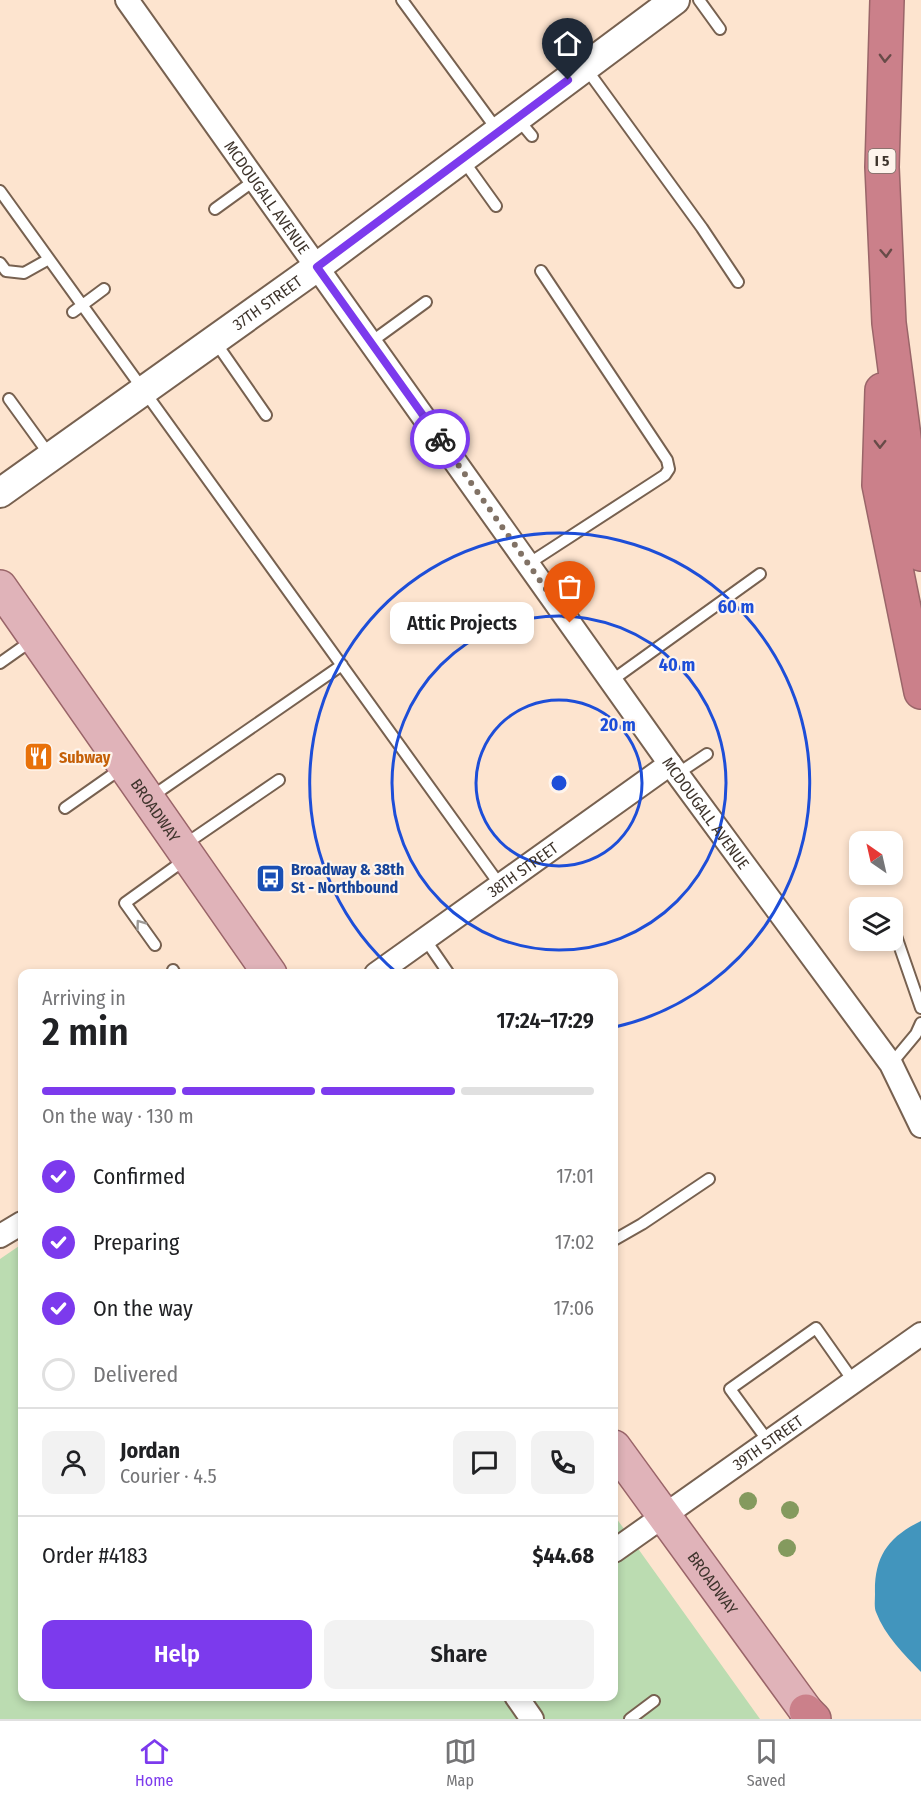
<!DOCTYPE html>
<html lang="en">
<head>
<meta charset="utf-8">
<style>
	:root { --surface:#fff; --page:#f2f2f2; --text:#202124; --muted:#757577; --line:#e0e0e0; --accent:#7c3aed }
	body { margin:0; font-family:"Fira Sans Condensed",sans-serif; background:var(--page); color:var(--text); height:100vh; display:flex; flex-direction:column; font-size:22px; white-space:nowrap }
	* { box-sizing:border-box; margin:0 }
	p { font-size:20px; color:var(--muted) }
	.icon { flex:none; width:33px; height:33px; fill:none; stroke:currentColor; stroke-width:2; stroke-linecap:round; stroke-linejoin:round }
	.map { position:relative; flex:1; overflow:hidden }
	.panel { position:absolute; left:18px; top:969px; width:600px; height:732px; display:flex; flex-direction:column; background:var(--surface); border-radius:12px; box-shadow:0 3px 9px #0003 }
	.panel>* { flex:none }
	.needle { width:39px; rotate:326deg }
	.fabs { position:absolute; left:849px; top:831px; display:grid; gap:12px }
	.fabs a { display:grid; place-items:center; width:54px; height:54px; border-radius:12px; background:var(--surface); box-shadow:0 3px 9px #0003; font-size:30px }
	.pin { position:absolute; display:grid; place-items:center; width:51px; height:51px; color:#fff; margin:-62px -26px; border-radius:50% 50% 50% 0; rotate:-45deg; box-shadow:0 0 6px #0007 }
	.pin .icon { rotate:45deg }
	.courier { position:absolute; display:grid; place-items:center; width:60px; height:60px; margin:-30px; border:4px solid #7c3aed; border-radius:50%; background:#fff; color:#222; box-shadow:0 2px 8px #0007 }
	.bubble { position:absolute; height:42px; border-radius:12px; background:var(--surface); box-shadow:0 3px 9px #0003; font-size:20px; font-weight:600; line-height:42px; text-align:center }
	.head em { font-style:normal; font-weight:600 }
	.head div { display:flex; flex-direction:column-reverse }
	.head { display:flex; align-items:center; justify-content:space-between; height:102px; padding:0 24px }
	h1 { font-size:39px; font-weight:600; line-height:45px }
	.bar { display:grid; grid-template-columns:repeat(4,1fr); gap:9px 6px; align-content:center; height:72px; padding:0 24px }
	.bar i { height:8px; border-radius:4px; background:var(--line) }
	.bar .on { background:var(--accent) }
	.bar p { grid-column:span 4 }
	.line { display:flex; align-items:center; gap:15px; padding:0 24px; border-top:2px solid var(--line) }
	.line div { flex:1 }
	.round { display:grid; place-items:center; flex:none; width:63px; height:63px; border-radius:12px; background:var(--page) }
	ol { padding:0 24px; list-style:none }
	li { display:flex; align-items:center; gap:18px; height:66px }
	li p { margin-inline-start:auto }
	li .icon { padding:6px; border-radius:50%; background:var(--accent); color:#fff; stroke-width:4 }
	li:last-child { color:var(--muted) }
	li i { width:33px; height:33px; border:3px solid var(--line); border-radius:50% }
	.primary-button { display:flex; gap:12px; margin-top:auto; padding:12px 24px }
	.primary-button a { flex:1; height:69px; border-radius:12px; background:var(--accent); color:#fff; font-size:24px; font-weight:600; line-height:69px; text-align:center }
	.primary-button a+a { background:var(--page); color:var(--text) }
	.menu { display:flex; justify-content:space-around; align-items:center; height:84px; border-top:2px solid var(--line); background:var(--surface); font-size:16px; color:var(--muted) }
	.menu a { display:grid; justify-items:center; gap:3px }
	.menu .on { color:var(--accent) }
	.map>svg:first-child { display:block }
</style>
</head>
<body>
<div class="map">
<svg width="921" height="1719" viewBox="0 0 921 1719">
	<rect width="100%" height="100%" fill="#fde4cf"/>
	<path fill="#bbdcb1" d="M22,1244v452h592v-181l146,204h-760v-460z"/>
	<path fill="#4295bd" d="M921,1521v151c-17,-18 -36,-36 -45,-60 -2,-5 -1,-12 -1,-18 -1,-37 13,-57 46,-73z"/>
	<g fill="none" stroke-linecap="round" stroke-linejoin="round">
		<defs>
			<path id="service" d="M402,0l96,131
				M699,0l21,29
				M585,67l117,161 36,54
				M517,118l15,18
				M463,160l33,46
				M0,191l500,694
				M215,209l40,-29
				M0,263l6,8 18,2 25,-14
				M73,312l31,-23
				M214,340l52,75
				M371,342l55,-40
				M9,399l42,58
				M528,564l137,-89 4,-6 -2,-9 -126,-189
				M0,663l34,-24
				M611,681l149,-107
				M677,774l30,-20
				M151,797l191,-132
				M65,808l57,-40
				M184,845l95,-65
				M896,936l25,72
				M425,939l24,35
				M155,945l-30,-42 61,-44
				M173,970l2,4
				M891,1064l25,-30 5,-11
				M614,1240l28,-16 67,-45
				M768,1441l-38,-52 86,-61 38,54
				M630,1719l24,-18"/>
			<g id="minor">
				<path id="s1" d="M127,0l543,764 221,300 30,62"/>
				<path id="s2" d="M376,974l294,-210"/>
				<path d="M0,1236l22,-13"/>
				<path id="s3" d="M614,1551l307,-217"/>
				<path d="M516,1696l16,23"/>
			</g>
			<g id="tertiary">
				<path id="s4" d="M0,493l317,-226 358,-267"/>
			</g>
			<g id="primary">
				<path id="s5" d="M0,587l270,387"/>
				<path id="s6" d="M614,1447l198,272"/>
			</g>
			<path id="motorway" d="M887,0l-5,167 7,156 28,213 4,18
				M882,390l-3,95 42,207
				M806,1711l8,8"/>
		</defs>
		<use href="#service" stroke="#776150" stroke-width="14"/>
		<use href="#minor" stroke="#776150" stroke-width="26"/>
		<use href="#tertiary" stroke="#776150" stroke-width="32"/>
		<use href="#primary" stroke="#9a6569" stroke-width="36"/>
		<use href="#motorway" stroke="#9a6569" stroke-width="36"/>
		<use href="#service" stroke="#fff" stroke-width="10"/>
		<use href="#minor" stroke="#fff" stroke-width="22"/>
		<use href="#tertiary" stroke="#fff" stroke-width="28"/>
		<use href="#primary" stroke="#e0b3b9" stroke-width="33"/>
		<use href="#motorway" stroke="#cb808a" stroke-width="33"/>
	</g>
	<g fill="#849a5e">
		<circle cx="748" cy="1501" r="9"/>
		<circle cx="790" cy="1510" r="9"/>
		<circle cx="787" cy="1548" r="9"/>
	</g>
	<defs><path id="oneway-chevron" d="M-2-3.5L2.5 0L-2 3.5" fill="none" stroke-width="1.6" stroke-linecap="round" stroke-linejoin="round" transform="scale(1.5)"/></defs>
	<g stroke="#684b48">
		<use href="#oneway-chevron" transform="translate(885 58) rotate(92)"/>
		<use href="#oneway-chevron" transform="translate(886 253) rotate(87)"/>
		<use href="#oneway-chevron" transform="translate(880 444) rotate(91)"/>
	</g>
	<use stroke="#9e9a96" href="#oneway-chevron" transform="translate(140 924) rotate(-126)"/>
	<g fill="none" stroke-linecap="round" stroke-linejoin="round">
		<path stroke="#817265" stroke-width="6" stroke-dasharray="0 10.8" d="M440,439l130,184"/>
		<path stroke="#7c3aed" stroke-width="8" d="M440,439l-123,-172 251,-187"/>
	</g>
	<g fill="none" stroke="#1d4ed8" stroke-width="3">
		<circle cx="559" cy="783" r="83"/>
		<circle cx="559" cy="783" r="167"/>
		<path d="M397 973A250 250 0 1 1 615 1027"/>
	</g>
	<defs>
		<symbol id="restaurant-square" viewBox="-11 -11 22 22"><rect x="-9" y="-9" width="18" height="18" rx="4" fill="#e8710a" stroke="#fef4ec"/><path d="M-5-6h1v4h1v-4h1v4h1v-4h1v5L-1.5 .5V6h-2V.5L-5-1ZM5-6V6H3V1.5H1.5Q1.5-4 5-6Z" fill="#fff"/></symbol>
		<symbol id="bus-square" viewBox="-11 -11 22 22"><rect x="-9" y="-9" width="18" height="18" rx="4" fill="#1a4fb4" stroke="#fef4ec"/><path d="M-5-6H5V4H4V6H2V4H-2V6H-4V4H-5ZM-3.5-4V0h7V-4ZM-3.5 1.2v1.5H-2V1.2ZM2 1.2v1.5H3.5V1.2Z" fill="#fff"/></symbol>
	</defs>
	<g fill-rule="evenodd">
		<use href="#restaurant-square" x="22" y="740" width="33" height="33"/>
		<use href="#bus-square" x="254" y="862" width="33" height="33"/>
	</g>
	<g text-anchor="middle" dominant-baseline="central" stroke-width="4.5" stroke-linejoin="round" paint-order="stroke">
		<rect fill="#fef4ec" stroke="#786e66" stroke-width="1.5" x="868.5" y="149" width="27" height="24" rx="4.5"/>
		<g font-size="15" font-weight="bold" fill="#3e342c">
			<text x="882" y="161">I 5</text>
		</g>
		<g font-size="16" fill="#3e342c" stroke="#fef4ec">
			<text stroke="none"><textPath href="#s1" startOffset="242">MCDOUGALL AVENUE</textPath></text>
			<text stroke="none"><textPath href="#s4" startOffset="328">37TH STREET</textPath></text>
			<text stroke="none"><textPath href="#s5" startOffset="272">BROADWAY</textPath></text>
			<text stroke="none"><textPath href="#s1" startOffset="998">MCDOUGALL AVENUE</textPath></text>
			<text stroke="none"><textPath href="#s2" startOffset="180">38TH STREET</textPath></text>
			<text stroke="none"><textPath href="#s3" startOffset="188">39TH STREET</textPath></text>
			<text stroke="none"><textPath href="#s6" startOffset="168">BROADWAY</textPath></text>
		</g>
		<g font-size="16" font-weight="bold" fill="#c56008" stroke="#fef4ec" text-anchor="start">
			<text x="59" y="757">Subway</text>
		</g>
		<g font-size="16" font-weight="bold" fill="#164399" stroke="#fef4ec" text-anchor="start">
			<text x="291" y="869">Broadway &amp; 38th<tspan x="291" dy="18">St - Northbound</tspan></text>
		</g>
	</g>
	<circle cx="559" cy="783" r="9" fill="#1d4ed8" stroke="#fef4ec" stroke-width="3"/>
	<g font-size="18" text-anchor="middle" font-weight="bold" fill="#1d4ed8" stroke="#fef4ec" stroke-width="4.5" stroke-linejoin="round" paint-order="stroke">
		<text x="736" y="613">60 m</text>
		<text x="677" y="671">40 m</text>
		<text x="618" y="731">20 m</text>
	</g>
</svg>
<div class="fabs">
<a><svg class="needle" viewBox="-14 -14 28 28"><path d="M0-13l5 13h-10z" fill="#e53935"/><path d="M0 13l5-13h-10z" fill="#757577"/></svg></a>
<a><svg class="icon" aria-label="layers" viewBox="0 0 24 24"><path d="M12 4l9 5-9 5-9-5zM3 14l9 5 9-5"/></svg></a>
</div>
<div class="pin" style="left:570px;top:623px;background:#ea580c"><svg class="icon" aria-label="bag" viewBox="0 0 24 24"><path d="M5 8h14l-1 12H6zM9 8a3 3 0 0 1 6 0"/></svg></div>
<div class="pin" style="left:568px;top:80px;background:#1f2937"><svg class="icon" aria-label="home" viewBox="0 0 24 24"><path d="M3 11l9-7 9 7M6 9v11h12V9"/></svg></div>
<div class="courier" style="left:440px;top:439px"><svg class="icon" aria-label="bike" viewBox="0 0 24 24"><circle cx="6" cy="16" r="4"/><circle cx="18" cy="16" r="4"/><path d="M6 16l4-8h5l3 8M10 8l3 8H6M13 5h3"/></svg></div>
<div class="bubble" style="left:390px;top:602px;width:144px">Attic Projects</div>
<section class="panel">
<div class="head"><div><h1>2 min</h1><p>Arriving in</p></div><em>17:24–17:29</em></div>
<div class="bar"><i class="on"></i><i class="on"></i><i class="on"></i><i></i><p>On the way · 130 m</p></div>
<ol>
<li><svg class="icon" aria-label="check" viewBox="0 0 24 24"><path d="M5 12l5 5 9-10"/></svg>Confirmed<p>17:01</p></li>
<li><svg class="icon" aria-label="check" viewBox="0 0 24 24"><path d="M5 12l5 5 9-10"/></svg>Preparing<p>17:02</p></li>
<li><svg class="icon" aria-label="check" viewBox="0 0 24 24"><path d="M5 12l5 5 9-10"/></svg>On the way<p>17:06</p></li>
<li><i></i>Delivered</li>
</ol>
<div class="line" style="height:108px"><a class="round"><svg class="icon" aria-label="person" viewBox="0 0 24 24"><circle cx="12" cy="8" r="4"/><path d="M4 21q1-7 8-7t8 7"/></svg></a><div><b>Jordan</b><p>Courier · 4.5</p></div><a class="round"><svg class="icon" aria-label="chat" viewBox="0 0 24 24"><path d="M4 5h16v11H9l-5 4z"/></svg></a><a class="round"><svg class="icon" aria-label="phone" viewBox="0 0 24 24"><path d="M5 4h4l2 5-3 2q2 4 5 5l2-3 5 2v4C11 20 4 13 5 4z"/></svg></a></div>
<div class="line" style="height:78px"><div>Order #4183</div><b>$44.68</b></div>
<div class="primary-button"><a>Help</a><a>Share</a></div>
</section>
</div>
<nav class="menu">
<a class="on"><svg class="icon" aria-label="home" viewBox="0 0 24 24"><path d="M3 11l9-7 9 7M6 9v11h12V9"/></svg>Home</a>
<a><svg class="icon" aria-label="map" viewBox="0 0 24 24"><path d="M3 6l6-2 6 2 6-2v14l-6 2-6-2-6 2zM9 4v14M15 6v14"/></svg>Map</a>
<a><svg class="icon" aria-label="saved" viewBox="0 0 24 24"><path d="M7 4h10v16l-5-4-5 4z"/></svg>Saved</a>
</nav>
</body>
</html>
